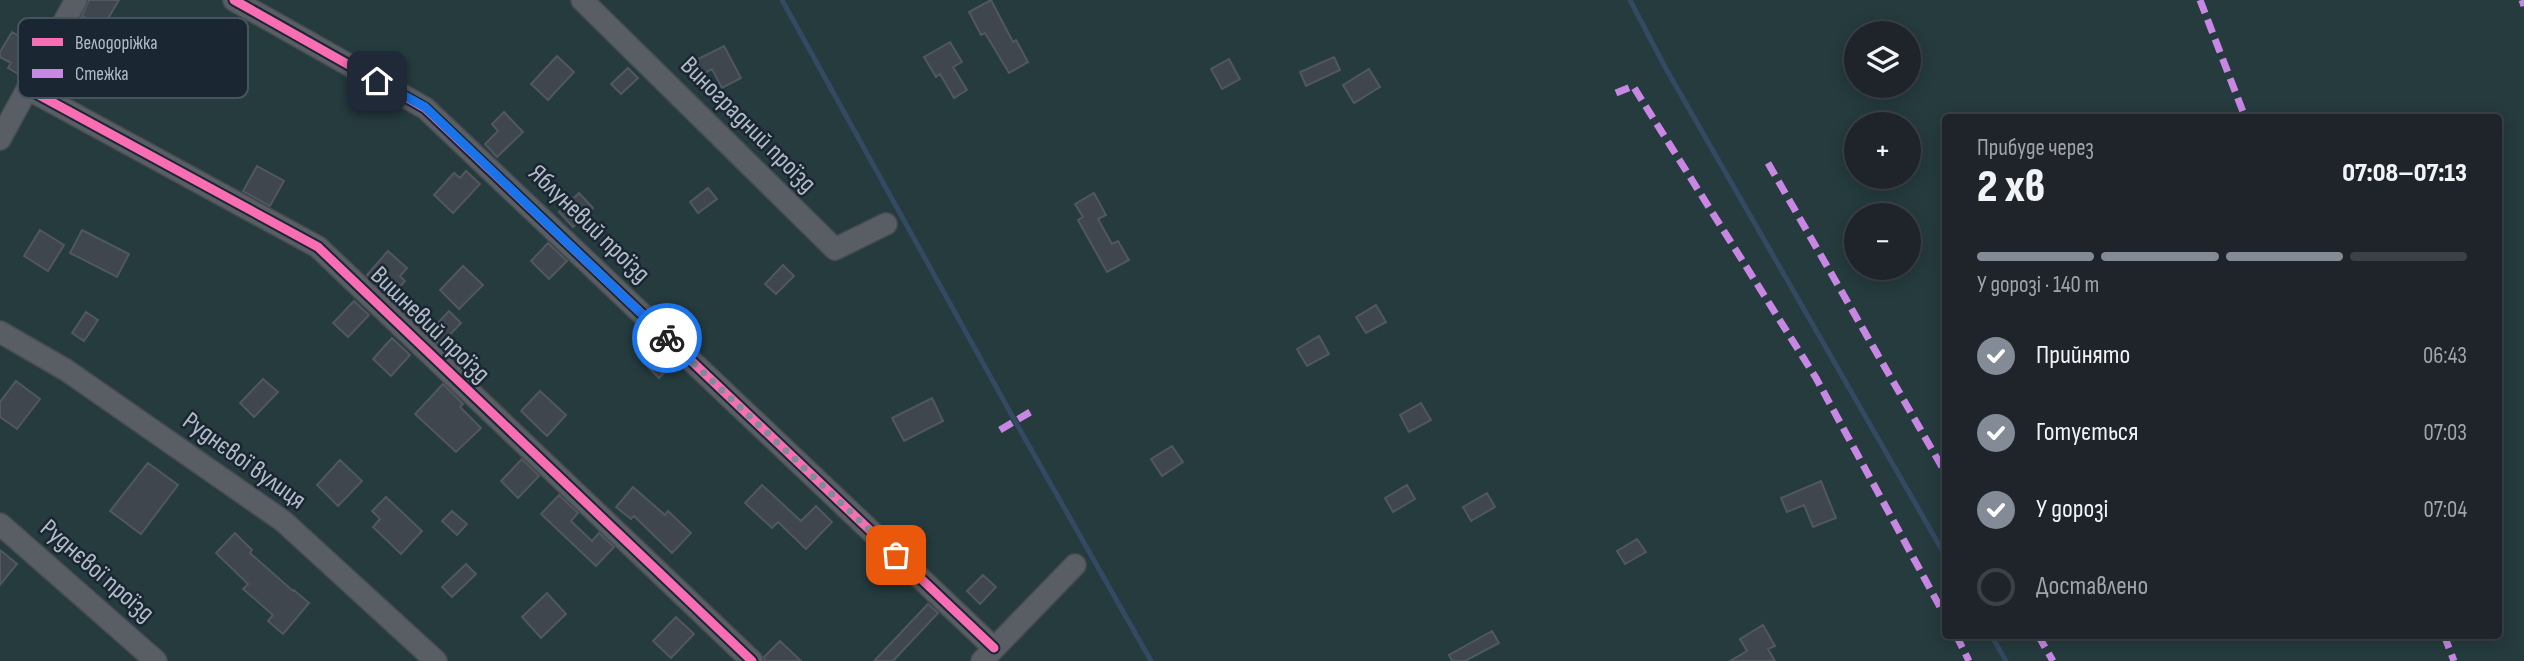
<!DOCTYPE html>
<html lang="uk">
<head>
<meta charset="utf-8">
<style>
	:root { --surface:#1e242a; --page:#262c32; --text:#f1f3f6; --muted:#a1a4a8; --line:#3c4147; --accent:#828b96 }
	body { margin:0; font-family:"Sofia Sans Condensed",sans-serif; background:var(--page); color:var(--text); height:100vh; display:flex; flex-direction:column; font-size:26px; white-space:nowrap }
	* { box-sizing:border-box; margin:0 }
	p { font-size:23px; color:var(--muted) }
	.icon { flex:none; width:38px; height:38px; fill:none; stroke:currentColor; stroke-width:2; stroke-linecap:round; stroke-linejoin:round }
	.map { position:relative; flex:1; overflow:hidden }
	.drawer { position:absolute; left:1942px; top:114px; width:560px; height:525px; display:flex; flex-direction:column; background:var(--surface); border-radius:7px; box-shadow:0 4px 18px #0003,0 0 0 2px var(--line) }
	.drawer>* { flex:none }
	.tools { position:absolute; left:1844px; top:21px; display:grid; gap:14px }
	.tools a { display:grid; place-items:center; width:77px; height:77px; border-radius:50%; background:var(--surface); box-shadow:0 4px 18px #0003,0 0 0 2px var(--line); font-size:35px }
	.pin { position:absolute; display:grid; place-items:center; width:60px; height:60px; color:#fff; margin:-30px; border-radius:14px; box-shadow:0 4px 10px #0006 }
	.courier { position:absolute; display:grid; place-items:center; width:70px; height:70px; margin:-35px; border:5px solid #1a73e8; border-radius:50%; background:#fff; color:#222; box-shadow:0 2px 9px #0007 }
	.head em { font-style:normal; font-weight:800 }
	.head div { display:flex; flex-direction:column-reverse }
	.head { display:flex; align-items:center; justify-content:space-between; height:119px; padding:0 35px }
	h1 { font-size:46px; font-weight:800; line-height:52px }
	.bar { display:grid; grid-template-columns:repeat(4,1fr); gap:10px 7px; align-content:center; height:84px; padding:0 35px }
	.bar i { height:9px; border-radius:5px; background:var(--line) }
	.bar .active { background:var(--accent) }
	.bar p { grid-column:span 4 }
	ol { padding:0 35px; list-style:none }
	li { display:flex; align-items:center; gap:21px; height:77px }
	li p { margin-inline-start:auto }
	li .icon { padding:7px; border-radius:50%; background:var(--accent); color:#fff; stroke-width:4 }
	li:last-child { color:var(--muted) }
	li i { width:38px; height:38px; border:4px solid var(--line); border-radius:50% }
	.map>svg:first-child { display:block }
</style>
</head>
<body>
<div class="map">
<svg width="2524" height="661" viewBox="0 0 2524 661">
	<rect width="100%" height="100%" fill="#283038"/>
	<path fill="#253b3e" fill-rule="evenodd" d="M0,0h2524v661h-2524zM1857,33h52v53h-52zM1946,117h553v518h-553zM1857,124h52v53h-52zM1857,215h52v53h-52z"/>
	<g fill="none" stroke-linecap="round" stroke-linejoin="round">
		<path stroke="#344962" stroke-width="5" d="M782,0l233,421 136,240
			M1630,0l35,67 281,490
			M1991,635l15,26"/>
	</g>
	<path fill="#40464e" stroke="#50575f" stroke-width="2" d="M89,0h30l-16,27 -21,-11z
		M991,0l22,42 3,-2 12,22 -19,11 -24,-40 -4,2 -12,-23z
		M12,32l24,14 -16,29 -12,-7 3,-5 -11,-6v-5z
		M950,42l12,20 -9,5 14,23 -13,8 -14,-24 -4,3 -12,-20z
		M724,46l17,32 -19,10 -10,-19 -9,5 -7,-14z
		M557,56l17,16 -26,28 -17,-16z
		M1334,57l6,13 -34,16 -6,-14z
		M1229,59l11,20 -18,10 -11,-20z
		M628,68l10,10 -17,16 -10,-10z
		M1369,69l11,18 -26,16 -11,-18z
		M504,112l19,20 -26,25 -12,-13 13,-13 -6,-7z
		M257,166l27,15 -14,25 -27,-15z
		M466,171l14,13 -27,29 -19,-18 20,-22 6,5z
		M708,188l9,11 -19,14 -8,-11z
		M579,193l14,15 -20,19 -14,-15z
		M1094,193l12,22 -8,4 14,25 6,-3 11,19 -22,12 -29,-52 5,-3 -8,-13z
		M40,230l24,15 -16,26 -24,-15z
		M82,230l47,24 -12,23 -47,-24z
		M548,243l19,18 -18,18 -18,-18z
		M388,251l19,17 -7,8 5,5 -14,15 -24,-21z
		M783,265l11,11 -18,18 -11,-10z
		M463,266l20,19 -24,24 -19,-19z
		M354,301l15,14 -21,22 -15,-14z
		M1376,305l10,17 -20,11 -10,-16z
		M449,311l12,12 -21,22 -12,-11z
		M86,312l12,8 -14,21 -12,-8z
		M1319,336l10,18 -22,12 -10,-17z
		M392,338l18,17 -19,21 -18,-17z
		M658,347l12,12 -5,5 4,4 -10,10 -16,-16z
		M263,379l15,13 -24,25 -14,-14z
		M16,381l24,18 -23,30 -17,-12v-15z
		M443,384l20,20 -3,3 21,21 -25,24 -41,-38z
		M540,391l26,24 -19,21 -26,-25z
		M932,398l11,23 -39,20 -12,-23z
		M1421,403l10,17 -22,12 -9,-17z
		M1172,446l11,16 -21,14 -11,-17z
		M522,459l17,17 -21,22 -17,-17z
		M340,460l22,21 -24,25 -21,-21z
		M148,463l30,22 -37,49 -31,-23z
		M1821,481l15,37 -23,9 -9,-22 -17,7 -6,-14z
		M762,485l39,36 15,-15 16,16 -26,27 -28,-27 -6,6 -27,-25z
		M1407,485l8,14 -22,13 -8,-14z
		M633,487l32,28 3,-4 23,22 -19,20 -38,-37 -3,3 -15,-12z
		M1487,493l8,14 -24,14 -8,-14z
		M559,495l19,18 -7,8 21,20 7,-8 15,14 -18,19 -55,-52z
		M386,497l36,34 -21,23 -28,-27 7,-8 -8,-8z
		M452,511l15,13 -10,11 -15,-14z
		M235,533l17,17 -2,3 43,38 1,-1 15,13 -26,31 -15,-13 5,-6 -30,-26 5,-5 -32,-31z
		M1637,539l9,13 -21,12 -8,-13z
		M0,550l17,14 -17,21z
		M466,564l10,10 -24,23 -10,-10z
		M983,575l13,12 -16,17 -13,-13z
		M547,593l19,21 -25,24 -19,-21z
		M928,604l10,9 -45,48h-19z
		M676,617l18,17 -23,24 -18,-17z
		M1763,625l12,21 -7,3 7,12h-45l17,-10 -7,-12z
		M1492,631l7,12 -34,18h-13l-3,-6z
		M780,641l21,20h-36l-1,-4z"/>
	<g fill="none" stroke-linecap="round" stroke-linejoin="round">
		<defs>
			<path id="street" d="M234,0l191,108 569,540
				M582,0l253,249 51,-25
				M28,89l290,158 434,414
				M0,139l76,-139
				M0,332l66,38 217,151 153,140
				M0,524l156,137
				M982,661l93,-96"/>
		</defs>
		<use href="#street" stroke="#474c52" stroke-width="24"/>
		<use href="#street" stroke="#595e65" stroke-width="21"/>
		<path stroke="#c787e3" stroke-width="7" stroke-dasharray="14 7" stroke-linecap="butt" d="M2200,0l45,117
			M2522,0l2,6
			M1616,93l17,-7 183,292 130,240
			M1768,163l178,311
			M1000,430l32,-19
			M1956,635l13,26
			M2038,635l15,26
			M2444,635l10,26"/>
		<defs>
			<path id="cycleway" d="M234,0l191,108 569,540
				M28,89l290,158 434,414"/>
		</defs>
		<use href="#cycleway" stroke="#1b2633" stroke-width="13"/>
		<use href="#cycleway" stroke="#f96db3" stroke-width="9"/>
	</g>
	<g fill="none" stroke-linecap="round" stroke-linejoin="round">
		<path stroke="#828b96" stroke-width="7" stroke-dasharray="0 12.6" d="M667,338l229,217"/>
		<path stroke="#1a73e8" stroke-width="9" d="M377,81l48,26 242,231"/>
	</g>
	<g text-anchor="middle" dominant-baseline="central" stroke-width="5" stroke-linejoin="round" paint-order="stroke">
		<g font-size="26" fill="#b2bcc9" stroke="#1b2633">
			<text transform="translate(748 125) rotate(45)">Виноградний проїзд</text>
			<text transform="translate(589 224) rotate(44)">Яблуневий проїзд</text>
			<text transform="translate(430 325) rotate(44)">Вишневий проїзд</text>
			<text transform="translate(244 461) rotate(36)">Руднєвої вулиця</text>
			<text transform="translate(97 571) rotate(41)">Руднєвої проїзд</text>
		</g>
	</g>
	<rect x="18" y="18" width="230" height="80" rx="10" fill="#1b2633" stroke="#485360" stroke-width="2"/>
	<rect x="32" y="38" width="31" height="8" fill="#f96db3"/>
	<rect x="32" y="69" width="31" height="9" fill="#c787e3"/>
	<g font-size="19" fill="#b2bcc9">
		<text x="75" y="49">Велодоріжка</text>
		<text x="75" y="80">Стежка</text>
	</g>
</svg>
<div class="tools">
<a><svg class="icon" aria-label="layers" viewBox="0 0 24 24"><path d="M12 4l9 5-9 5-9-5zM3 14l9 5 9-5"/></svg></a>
<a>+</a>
<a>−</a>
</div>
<div class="pin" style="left:896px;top:555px;background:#ea580c"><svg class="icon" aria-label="bag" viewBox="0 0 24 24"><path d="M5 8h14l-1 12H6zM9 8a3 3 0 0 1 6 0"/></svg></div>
<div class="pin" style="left:377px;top:81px;background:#1f2937"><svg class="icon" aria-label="home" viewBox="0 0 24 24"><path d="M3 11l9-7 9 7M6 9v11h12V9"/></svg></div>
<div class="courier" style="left:667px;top:338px"><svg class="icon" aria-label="bike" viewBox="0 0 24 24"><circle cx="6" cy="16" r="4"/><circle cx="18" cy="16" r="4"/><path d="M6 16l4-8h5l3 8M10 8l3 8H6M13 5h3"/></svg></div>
<section class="drawer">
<div class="head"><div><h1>2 хв</h1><p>Прибуде через</p></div><em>07:08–07:13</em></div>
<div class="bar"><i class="active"></i><i class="active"></i><i class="active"></i><i></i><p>У дорозі · 140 m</p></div>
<ol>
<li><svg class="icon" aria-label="check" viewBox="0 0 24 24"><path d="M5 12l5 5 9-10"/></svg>Прийнято<p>06:43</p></li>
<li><svg class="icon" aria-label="check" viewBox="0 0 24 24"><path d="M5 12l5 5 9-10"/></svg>Готується<p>07:03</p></li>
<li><svg class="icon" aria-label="check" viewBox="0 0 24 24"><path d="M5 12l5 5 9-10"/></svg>У дорозі<p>07:04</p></li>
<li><i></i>Доставлено</li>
</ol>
</section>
</div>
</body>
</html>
